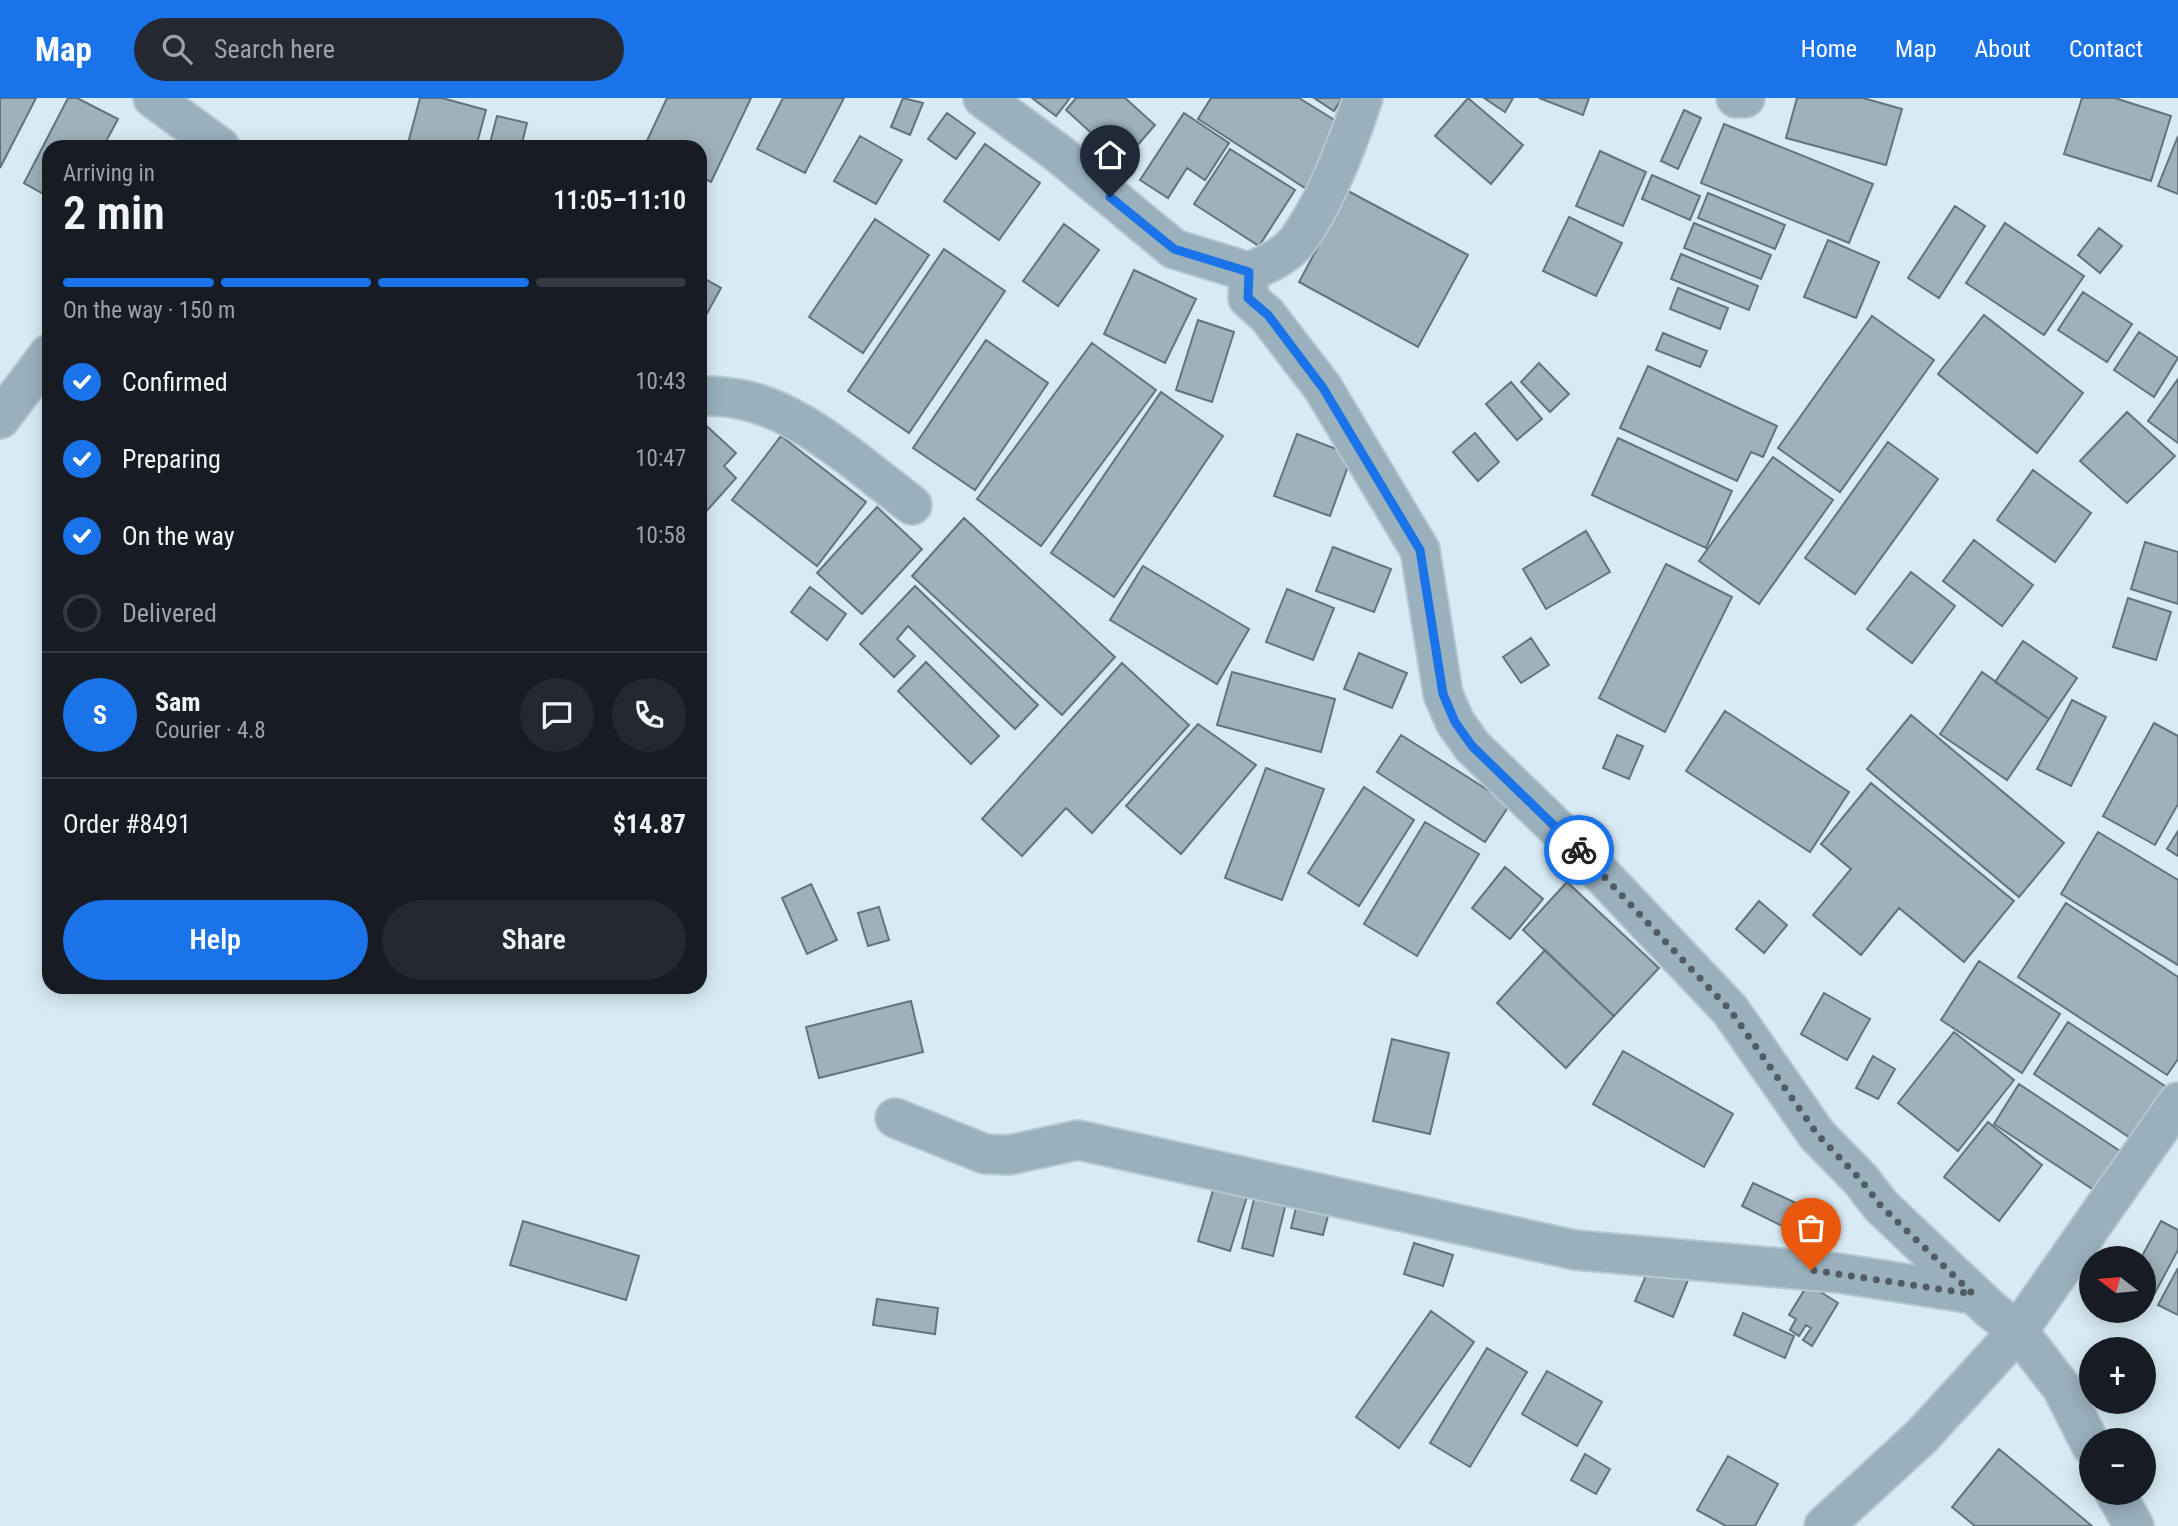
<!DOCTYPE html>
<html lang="en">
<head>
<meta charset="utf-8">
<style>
	:root { --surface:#171b24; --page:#242831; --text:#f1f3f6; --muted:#9ea1a6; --line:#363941; --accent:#1a73e8 }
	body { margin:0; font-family:"Roboto Condensed",sans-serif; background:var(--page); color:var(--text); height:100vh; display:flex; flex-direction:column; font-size:26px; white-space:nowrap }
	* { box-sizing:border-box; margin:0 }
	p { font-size:23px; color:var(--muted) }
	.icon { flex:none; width:38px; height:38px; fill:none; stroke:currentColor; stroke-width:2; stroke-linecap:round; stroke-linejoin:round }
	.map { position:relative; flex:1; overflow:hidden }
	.details { position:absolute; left:42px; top:42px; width:665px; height:854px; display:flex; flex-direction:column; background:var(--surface); border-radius:21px; box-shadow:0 4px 18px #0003 }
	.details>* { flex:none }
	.needle { width:46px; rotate:286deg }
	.fabs { position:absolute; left:2079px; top:1148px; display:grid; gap:14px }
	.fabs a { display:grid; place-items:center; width:77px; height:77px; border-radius:50%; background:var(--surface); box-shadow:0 4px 18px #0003; font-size:35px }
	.pin { position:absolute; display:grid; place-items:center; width:60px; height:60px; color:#fff; margin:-72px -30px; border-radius:50% 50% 50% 0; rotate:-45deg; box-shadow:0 0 7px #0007 }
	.pin .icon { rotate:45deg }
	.courier { position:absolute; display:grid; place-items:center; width:70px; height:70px; margin:-35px; border:5px solid #1a73e8; border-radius:50%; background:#fff; color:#222; box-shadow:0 2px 9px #0007 }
	.summary em { font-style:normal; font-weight:600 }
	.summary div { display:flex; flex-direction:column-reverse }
	.summary { display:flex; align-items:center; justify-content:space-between; height:119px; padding:0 21px }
	h1 { font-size:46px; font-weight:600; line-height:52px }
	.bar { display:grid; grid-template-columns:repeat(4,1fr); gap:10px 7px; align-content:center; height:84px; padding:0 21px }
	.bar i { height:9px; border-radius:5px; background:var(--line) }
	.bar .on { background:var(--accent) }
	.bar p { grid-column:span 4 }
	.line { display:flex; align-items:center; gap:18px; padding:0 21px; border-top:2px solid var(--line) }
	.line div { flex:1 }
	.round { display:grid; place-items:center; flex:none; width:74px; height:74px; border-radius:37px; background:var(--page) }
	ol { padding:0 21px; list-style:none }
	li { display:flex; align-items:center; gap:21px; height:77px }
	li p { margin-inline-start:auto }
	li .icon { padding:7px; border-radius:50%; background:var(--accent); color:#fff; stroke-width:4 }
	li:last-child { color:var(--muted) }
	li i { width:38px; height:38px; border:4px solid var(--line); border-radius:50% }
	.primary-button { display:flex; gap:14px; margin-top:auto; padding:14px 21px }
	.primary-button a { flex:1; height:80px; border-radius:42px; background:var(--accent); color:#fff; font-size:28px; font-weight:600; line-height:80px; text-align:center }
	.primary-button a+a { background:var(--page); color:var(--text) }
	header { display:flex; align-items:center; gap:42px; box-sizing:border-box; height:98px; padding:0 35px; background:var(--accent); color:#fff }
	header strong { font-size:33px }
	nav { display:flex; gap:38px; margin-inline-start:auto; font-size:24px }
	.search { width:490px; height:63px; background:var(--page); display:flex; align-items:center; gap:18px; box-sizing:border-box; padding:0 24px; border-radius:38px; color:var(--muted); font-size:26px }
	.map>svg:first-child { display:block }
</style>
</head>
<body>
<header>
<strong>Map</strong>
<div class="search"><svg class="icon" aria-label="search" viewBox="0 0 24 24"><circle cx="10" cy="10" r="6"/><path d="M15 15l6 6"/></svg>Search here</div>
<nav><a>Home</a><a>Map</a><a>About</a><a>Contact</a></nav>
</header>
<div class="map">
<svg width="2178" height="1428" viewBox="0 0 2178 1428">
	<rect width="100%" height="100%" fill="#d8ebf5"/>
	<path fill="#9fb1bb" stroke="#63747d" stroke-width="2" d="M0,0h36l-36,70z
		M68,0h9l41,21 -15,28h-54v50l-25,-14z
		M420,0h22l44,12 -10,37h-69z
		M667,0h84l-40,84 -11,-5v-30h-56z
		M783,0h61l-39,75 -48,-24z
		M903,0l20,5 -13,32 -19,-8z
		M1032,0h38l-14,18z
		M1076,0h49l30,27 -32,37 -57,-52z
		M1211,0h88l45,28 -39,62 -107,-69z
		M1314,0h28l-8,13z
		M1468,0l55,47 -32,39 -56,-48z
		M1484,0h29l-8,14z
		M1539,0h50l-6,17z
		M1797,0h66l39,11 -16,56 -100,-27z
		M2082,0h33l56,18 -20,65 -87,-27z
		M1684,12l17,8 -23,51 -17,-8z
		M947,15l28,20 -19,26 -28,-20z
		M1184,15l45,30 -24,37 -18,-12 -19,30 -28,-18z
		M497,18l30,7 -6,24h-32z
		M1724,26l149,60 -24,59 -148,-60z
		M860,38l42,24 -26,44 -42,-23z
		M2178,38v58l-20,-8z
		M985,46l55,39 -41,57 -55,-39z
		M1230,51l65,41 -36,56 -65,-42z
		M1600,53l46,21 -23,54 -47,-20z
		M1652,77l48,21 -10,24 -48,-21z
		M1348,93l120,64 -50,92 -119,-65z
		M1708,95l77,32 -10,24 -77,-31z
		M1955,108l30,20 -46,72 -31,-20z
		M1569,119l53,26 -26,53 -53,-25z
		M875,121l54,36 -66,98 -54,-36z
		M1694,125l77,32 -10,24 -77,-31z
		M2005,125l79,53 -40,59 -78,-52z
		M1064,126l35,26 -41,56 -35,-25z
		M2099,130l23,18 -22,27 -22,-18z
		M1828,142l51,22 -23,56 -52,-21z
		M944,151l61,42 -96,142 -61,-42z
		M1681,156l77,32 -9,24 -78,-31z
		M1134,172l62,29 -31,64 -61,-29z
		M700,178l21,12 -21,38z
		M1678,190l50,20 -8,21 -50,-20z
		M2083,194l49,32 -25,38 -49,-32z
		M1984,217l99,78 -46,60 -99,-79z
		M1872,218l62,44 -94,132 -62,-44z
		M1198,222l36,12 -22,70 -36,-12z
		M2139,234l39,26 -24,39 -40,-27z
		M1663,235l44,18 -7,16 -44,-17z
		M986,242l62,43 -73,107 -62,-42z
		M1092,245l64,47 -115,156 -64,-47z
		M1539,265l30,31 -19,18 -29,-30z
		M1648,268l129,60 -14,31 -12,-5 -14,29 -117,-53z
		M2178,281v64l-30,-22z
		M1511,284l31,37 -25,21 -31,-36z
		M1161,294l62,44 -109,161 -63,-44z
		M2127,314l48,44 -48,47 -47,-42z
		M700,322l36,33 -12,13 12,12 -32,36 -4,-3z
		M1475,335l24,29 -21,19 -25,-29z
		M1297,336l55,21 -22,61 -56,-20z
		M781,338l85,66 -49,64 -85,-66z
		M1618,340l114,53 -26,57 -114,-53z
		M1888,344l50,37 -83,115 -50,-36z
		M1773,359l60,43 -74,104 -60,-43z
		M2033,372l58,43 -36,49 -58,-42z
		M877,409l45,42 -60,65 -45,-41z
		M964,420l151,139 -53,58 -150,-139z
		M1586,433l24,41 -64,37 -23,-40z
		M1974,442l59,45 -31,41 -59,-45z
		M2145,444l33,10v52l-47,-15z
		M1333,449l58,22 -17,43 -58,-21z
		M1666,466l66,33 -67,135 -66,-34z
		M1143,468l106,63 -32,55 -107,-64z
		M1911,474l44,34 -43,57 -45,-34z
		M915,488l123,119 -23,24 -107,-103 -11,13 18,17 -21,21 -34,-33z
		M810,489l36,27 -19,26 -36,-28z
		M1287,491l47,19 -21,52 -47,-18z
		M2128,500l43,14 -15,48 -43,-13z
		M1531,540l18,27 -28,18 -18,-26z
		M2023,543l54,37 -28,41 -54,-37z
		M1359,555l48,20 -15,35 -48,-19z
		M926,564l73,74 -28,28 -73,-73z
		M1122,565l67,62 -97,108 -26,-25 -44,48 -40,-37z
		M1232,574l103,27 -14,53 -104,-27z
		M1982,574l67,47 -42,61 -67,-46z
		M2072,602l34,17 -35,69 -34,-17z
		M1725,613l124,81 -39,60 -124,-81z
		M1911,617l153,128 -45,54 -152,-128z
		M2154,625l24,13v68l-23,41 -52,-29z
		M1198,626l58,41 -75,89 -55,-48z
		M1401,637l109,69 -25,38 -108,-70z
		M1617,637l26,11 -14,33 -26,-11z
		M1266,670l58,21 -42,111 -57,-22z
		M1871,685l143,118 -50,61 -65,-54 -38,47 -48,-40 38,-46 -30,-25z
		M1364,689l50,33 -55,86 -51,-33z
		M1425,724l54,32 -62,102 -53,-32z
		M2178,733v25l-11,-7z
		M2098,734l80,48v85l-117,-71z
		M1505,769l38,32 -33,40 -38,-31z
		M1567,784l92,86 -45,48 -91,-86z
		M811,786l26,56 -30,14 -25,-56z
		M1759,803l28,24 -23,28 -28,-24z
		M2066,805l112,74v82l-11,16 -149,-98z
		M879,809l10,33 -21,6 -10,-33z
		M1545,852l69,66 -48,52 -69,-65z
		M1979,863l81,53 -38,59 -81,-53z
		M1824,895l46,26 -23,41 -46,-26z
		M911,903l12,51 -104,26 -13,-51z
		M2068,924l97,64 -33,53 -98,-65z
		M1954,934l60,48 -56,71 -60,-48z
		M1392,941l57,14 -19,81 -57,-13z
		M1623,953l110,63 -29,53 -111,-63z
		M1873,958l22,13 -17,30 -22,-11z
		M2019,986l107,71 -26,39 -106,-70z
		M1988,1024l54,43 -43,56 -55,-44z
		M1217,1079l33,10 -20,64 -32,-10z
		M1753,1085l45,21 -12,24 -44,-22z
		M1257,1089l31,8 -15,61 -31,-8z
		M1298,1102l32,8 -7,27 -32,-7z
		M523,1123l116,35 -13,44 -116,-35z
		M2161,1123l17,9v20l-28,52 -6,-4v-40h-3z
		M1414,1145l39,12 -10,31 -39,-12z
		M1651,1166l37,16 -15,37 -38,-16z
		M2178,1170v47l-20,-10z
		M1808,1186l30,19 -26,43 -9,-6 8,-12 -5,-3 -7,11 -9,-6 6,-11 -7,-4z
		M877,1201l61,9 -3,26 -62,-9z
		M1431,1213l43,31 -75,106 -43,-31z
		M1743,1215l51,23 -9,22 -51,-23z
		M1487,1250l40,24 -57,95 -40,-24z
		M1547,1273l55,31 -25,44 -55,-32z
		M1999,1351l93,77h-117l-23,-19z
		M1585,1356l25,15 -14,25 -25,-14z
		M1728,1358l50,28 -23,42h-29l-29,-16z"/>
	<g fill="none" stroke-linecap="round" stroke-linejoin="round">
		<defs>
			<path id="street" d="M153,0l67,49
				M983,0l75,55 116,96 75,23 -1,26 19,17 56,73 97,162 23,144 12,28 17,24 96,93 162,171 87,125 44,45 20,26 110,104 27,21 44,57 29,57
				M1736,0h9
				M1249,174c18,-8 37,-16 49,-32 28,-38 50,-97 65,-142
				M700,298c16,0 33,1 48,5 58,14 117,69 164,104
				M0,321l49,-65
				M895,1020l90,36 24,1 69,-15 497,110 263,23 135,21
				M2115,1395l19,33
				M1824,1428l98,-90 96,-105 160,-229"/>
		</defs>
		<use href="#street" stroke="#b7c8d1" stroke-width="42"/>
		<use href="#street" stroke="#99b0bd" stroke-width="38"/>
	</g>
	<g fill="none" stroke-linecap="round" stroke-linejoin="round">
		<path stroke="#515d62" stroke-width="7" stroke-dasharray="0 12.6" d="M1579,752l151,160 88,125 43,45 20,26 92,88 -162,-24"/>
		<path stroke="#1a73e8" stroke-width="9" d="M1110,99l64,52 75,23 -1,26 20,17 55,73 97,162 23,144 12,28 17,24 107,104"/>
	</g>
</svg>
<div class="fabs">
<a><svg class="needle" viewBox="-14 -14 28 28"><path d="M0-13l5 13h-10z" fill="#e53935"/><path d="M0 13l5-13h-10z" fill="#9ea1a6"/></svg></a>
<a>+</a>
<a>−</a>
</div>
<div class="pin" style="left:1811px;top:1172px;background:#ea580c"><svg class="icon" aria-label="bag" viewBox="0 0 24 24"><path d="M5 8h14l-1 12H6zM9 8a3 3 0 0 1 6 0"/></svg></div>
<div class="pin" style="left:1110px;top:99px;background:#1f2937"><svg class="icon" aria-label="home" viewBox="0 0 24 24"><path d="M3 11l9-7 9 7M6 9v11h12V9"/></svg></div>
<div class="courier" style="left:1579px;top:752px"><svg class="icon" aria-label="bike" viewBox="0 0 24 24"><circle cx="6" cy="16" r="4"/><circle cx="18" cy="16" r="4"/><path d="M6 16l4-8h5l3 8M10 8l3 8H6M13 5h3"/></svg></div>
<section class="details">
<div class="summary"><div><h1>2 min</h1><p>Arriving in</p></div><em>11:05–11:10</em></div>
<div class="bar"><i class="on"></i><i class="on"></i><i class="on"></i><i></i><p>On the way · 150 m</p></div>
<ol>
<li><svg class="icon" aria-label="check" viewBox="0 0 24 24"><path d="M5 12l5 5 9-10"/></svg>Confirmed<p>10:43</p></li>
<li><svg class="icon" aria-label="check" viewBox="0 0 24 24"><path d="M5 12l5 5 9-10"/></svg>Preparing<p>10:47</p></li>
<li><svg class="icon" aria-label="check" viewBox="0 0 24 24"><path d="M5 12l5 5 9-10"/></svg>On the way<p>10:58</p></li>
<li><i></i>Delivered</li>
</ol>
<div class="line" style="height:126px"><b class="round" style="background:var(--accent);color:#fff">S</b><div><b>Sam</b><p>Courier · 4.8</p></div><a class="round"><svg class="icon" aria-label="chat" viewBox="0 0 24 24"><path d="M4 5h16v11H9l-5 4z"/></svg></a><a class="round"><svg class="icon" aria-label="phone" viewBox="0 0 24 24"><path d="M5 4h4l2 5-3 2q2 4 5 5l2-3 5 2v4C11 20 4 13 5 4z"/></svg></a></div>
<div class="line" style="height:91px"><div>Order #8491</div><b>$14.87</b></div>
<div class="primary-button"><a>Help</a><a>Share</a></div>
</section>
</div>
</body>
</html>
